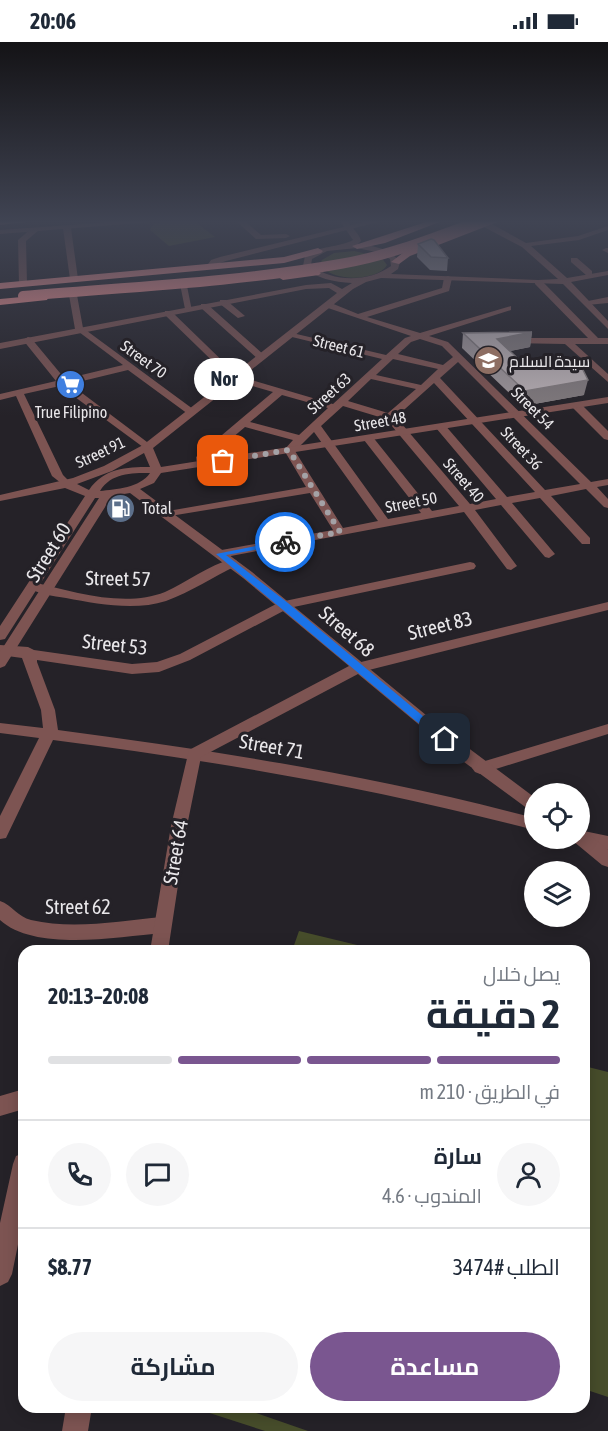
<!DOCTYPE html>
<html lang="ar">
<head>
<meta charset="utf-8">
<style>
	:root { --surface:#fff; --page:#f6f6f7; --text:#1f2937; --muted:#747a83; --line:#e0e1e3; --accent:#7a5690 }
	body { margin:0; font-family:"Asap Condensed",Cairo,sans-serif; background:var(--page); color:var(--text); direction:rtl; height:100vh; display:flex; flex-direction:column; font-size:22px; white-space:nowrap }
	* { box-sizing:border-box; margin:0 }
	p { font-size:20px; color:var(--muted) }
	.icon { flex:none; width:33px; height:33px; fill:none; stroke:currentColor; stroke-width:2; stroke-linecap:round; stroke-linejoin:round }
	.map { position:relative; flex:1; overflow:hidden; direction:ltr }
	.sheet { position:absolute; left:18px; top:903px; width:572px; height:468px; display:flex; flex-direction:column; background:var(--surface); border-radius:18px; box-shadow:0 3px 15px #0003; direction:rtl }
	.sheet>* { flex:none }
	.tools { position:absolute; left:524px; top:741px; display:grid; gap:12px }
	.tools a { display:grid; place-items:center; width:66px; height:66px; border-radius:50%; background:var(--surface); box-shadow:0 3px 15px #0003; font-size:30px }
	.pin { position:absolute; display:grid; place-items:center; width:51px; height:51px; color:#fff; margin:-26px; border-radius:12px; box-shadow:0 3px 9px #0006 }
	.courier { position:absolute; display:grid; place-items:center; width:60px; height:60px; margin:-30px; border:4px solid #1a73e8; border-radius:50%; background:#fff; color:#222; box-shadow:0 2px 8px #0007 }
	.bubble { position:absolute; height:42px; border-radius:21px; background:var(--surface); box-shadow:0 3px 15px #0003; font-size:20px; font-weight:700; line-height:42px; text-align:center; direction:rtl }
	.overview em { font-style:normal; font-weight:700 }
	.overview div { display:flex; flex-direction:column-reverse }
	.overview { display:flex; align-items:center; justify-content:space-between; height:102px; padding:0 30px }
	h1 { font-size:39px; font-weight:700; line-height:45px }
	.bar { display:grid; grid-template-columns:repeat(4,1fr); gap:9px 6px; align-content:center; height:72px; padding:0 30px }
	.bar i { height:8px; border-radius:4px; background:var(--line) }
	.bar .active { background:var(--accent) }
	.bar p { grid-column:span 4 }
	.line { display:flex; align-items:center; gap:15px; padding:0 30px; border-top:2px solid var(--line) }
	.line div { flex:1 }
	.round { display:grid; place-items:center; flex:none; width:63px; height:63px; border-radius:32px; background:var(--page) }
	.cta { display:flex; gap:12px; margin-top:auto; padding:12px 30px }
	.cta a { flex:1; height:69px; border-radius:36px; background:var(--accent); color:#fff; font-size:24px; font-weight:700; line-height:69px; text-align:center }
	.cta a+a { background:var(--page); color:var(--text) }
	.status { display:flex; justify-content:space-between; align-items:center; height:42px; padding:0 30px; background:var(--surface); direction:ltr }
	.status svg { height:16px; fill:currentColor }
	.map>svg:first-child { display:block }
</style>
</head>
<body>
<div class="status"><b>20:06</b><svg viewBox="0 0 49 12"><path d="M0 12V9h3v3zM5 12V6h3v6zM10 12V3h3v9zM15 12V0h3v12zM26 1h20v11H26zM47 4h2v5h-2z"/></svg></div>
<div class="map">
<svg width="608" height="1389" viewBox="0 0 608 1389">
	<rect width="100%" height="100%" fill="#252228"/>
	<path fill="#474d2b" d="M169,179h25l21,16 -46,9 -19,-16c3,-8 11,-8 19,-9z
		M354,209l27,6 6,8c-10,17 -58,17 -67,-1l2,-4 12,-7z
		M299,889l83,20h-90z
		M584,1024l24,6v325l-24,-8z
		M191,1365h48l69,24h-43z"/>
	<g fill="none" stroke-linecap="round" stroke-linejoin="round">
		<path fill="#7d5452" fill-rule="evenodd" d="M236,179h9l16,14 25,-1 4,2 -4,2 -30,1z
			M368,179h14l-156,40 -9,3 -4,5 -7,-2 5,-7 9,-3z
			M67,184l4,2 7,51 -4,2 -4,-2 -7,-51z
			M32,186l7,2 -13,11 1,43 -4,2 -4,-2 -1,-44z
			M606,206h2v5l-6,-3z
			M571,216h6l15,13v4h-6l-15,-13z
			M448,234l4,2 -3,13 -82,26 53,16 91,-27v4l-82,26 19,6 143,140 17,-3v6l-11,2 11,12v9l-4,-1 -18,-18 -35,7 39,42v6h-8l-42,-46 -28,5 43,51 -6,4 -4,-1 -44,-52 -26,5 42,56 -6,4 -4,-1 -43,-57 -244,46 -4,-1v-6l117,-21 -23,-37 -146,24v-4l4,-2 138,-24 -22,-37 9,-10 -48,-13 -39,33 -1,7h-8l-1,-10 77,-65 -41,-12 -67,-65v-4h6l67,65 95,28 49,-45 -94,-23v-4l98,23 19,-17 6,-2 -86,-29v-4h6l27,11 84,-26 2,-10zM420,297l22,7 11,11 -10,8 -45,-11 13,-12zM393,317l45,10 -17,16 -45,-10zM458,320l122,122 -35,6 -105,-112zM371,337l45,10 -28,24 -40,-12zM434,341l101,109 -28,5 -63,-73h-8v4l60,71 -26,5 -74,-87zM282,353l46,13 -29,27 -49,-13zM343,364l43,13 73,87 -27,5 -60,-75h-8v4l57,73 -33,6 -67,-93zM314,390l64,89 -35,7 -48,-77z
			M535,238h6l57,58h10v6h-33l33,30v8l-43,-38 -57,-1 -2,-2 5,-3h77l-53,-54z
			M180,242l7,2 5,25 -7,-2z
			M73,250l4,3 6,33 114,84 -9,2 -60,-44 -58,14 81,61 1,2 -5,3 -87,-64 -36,8 39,81 9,9 -6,3 -14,-11 -36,-80 -16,4v-6l56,-13 -33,-41 5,-3 3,1 34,41 58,-14 -48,-36 -6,-34z
			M608,255v6l-21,2 -4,-3z
			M220,258h6l19,16 -7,2 -18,-14z
			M201,262h6l57,51v4h-6l-57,-51z
			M572,361h8l28,28v9l-4,-1 -32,-32z
			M232,517l4,1 2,3 -2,3c-23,11 -45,26 -70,35 -31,10 -69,3 -100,-3 -12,-2 -31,-4 -39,-12l6,-4c40,10 92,26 132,10 22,-10 44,-27 67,-33z
			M470,520l4,1 2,3 -2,3 -185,39 -99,52 -31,12 -27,2 -95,-14v2l18,48 3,20c161,21 319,46 476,88v12c-158,-42 -319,-69 -481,-90l-47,98 -6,1v-23l39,-78 -39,-5v-10l43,5 -2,-18 -19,-52 -22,-3v-10l28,2 6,3 98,14 25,-2 23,-8 100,-52z
			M608,560v8l-251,63 -7,-5 7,-5z
			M608,682v10l-128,40 -5,-2 -3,-4 3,-4z
			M579,788l29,6v14l-35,-8 -1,-4h7z
			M0,859c12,4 18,16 31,19 42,10 89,1 131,-3l6,3 3,5 -3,5 -6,3c-44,4 -127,19 -162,-13z
			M24,1111v62l-12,59 -4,8 -8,4v-63l13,-59 3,-8z"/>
		<path fill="#7d5452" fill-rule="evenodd" d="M125,179h38l-163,13v-4z
			M340,179h8c3,7 12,13 13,20l-3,3c16,2 31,4 42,18l-2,7 -7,5 147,6 20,-1 -36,-32 -38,-20v-4h6l36,20 52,-7 30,-10v4l-29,10 -48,6 36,32 41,-7v4l-37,7 37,39v8l-45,-45 -182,-6 -15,4 -13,7 -200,159 8,19 447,-70v6l-447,70 -7,10 -14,6 112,83 191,157 91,68v14l-6,-2 -64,-47 -106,-88 -157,83 -14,69 -19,125h-18l21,-125 18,-76 160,-84 -106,-88 -113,-85 -18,3 -107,170 -5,2v-16l99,-154h-4l-90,141 -5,1v-14l85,-130 -20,-8 -65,13v-6l73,-17 31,-12 39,-21 194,-152 -8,-5 -23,1 -306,60v-6l306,-58 25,-2 11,6 10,-6c-18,-1 -36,-4 -49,-17l2,-10c15,-11 33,-8 48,-16zM357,206l19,4 14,7 1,7c-22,16 -58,17 -80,-1l1,-6 15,-8zM144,411l6,14c-24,0 -46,1 -61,23l-12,-6 35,-13zM150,431c-10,15 -34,16 -50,18 11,-18 31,-18 50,-18z
			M579,787l6,2 23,19v17l-6,-2 -29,-24 -1,-3h7z
			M24,1047v20l-24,7v-20z
			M66,1365h26l-4,24h-26z"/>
		<path fill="#e88b89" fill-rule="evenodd" d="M0,179h35l-35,4z"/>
		<path fill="#f99492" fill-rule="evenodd" d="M429,179h13l-57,22 -28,6 -5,-3z
			M487,179h13l-90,35 -11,8 -8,-2 13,-10z
			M318,206l5,3 -2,2 -37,10 -284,26v-6l284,-26z
			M316,228l5,3 -2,2 -36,5 -5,-3 5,-3z
			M43,253l5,3 -1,2 -47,5v-6z"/>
		<path stroke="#f99492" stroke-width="10" d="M23,254c104,-9 215,-14 317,-32 48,-8 93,-26 139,-43"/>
	</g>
	<path fill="#9e969a" d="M418,202l30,14 -1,13 -17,-1 -13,-13z
		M532,290l-2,15 -20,4 18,17 56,27 -61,11 -61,-58 1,-15z"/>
	<path fill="#817a7d" d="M532,290l-2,15 -35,7 2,-15z
		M588,338l-4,15 -61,11 2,-15z"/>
	<path fill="#b8afb3" stroke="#817a7d" stroke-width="1.5" d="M431,197l3,1 14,18 -17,-1 -13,-13z
		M532,290l-35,7 31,29 45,-8 8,6 7,14 -63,11 -62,-58z"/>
	<linearGradient id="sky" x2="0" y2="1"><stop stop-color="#141316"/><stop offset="0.48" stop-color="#404453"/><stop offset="1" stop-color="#404453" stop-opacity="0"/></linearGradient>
	<rect width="608" height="374" fill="url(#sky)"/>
	<path fill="#1a73e8" d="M285,498h3v4l-62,11 62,48 160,134v5h-7l-225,-188z"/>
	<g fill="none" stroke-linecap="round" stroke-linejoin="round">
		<path stroke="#a4a2a6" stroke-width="6" stroke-dasharray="0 10.8" d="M223,419l66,-11 51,82 -55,10"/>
	</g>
	<defs>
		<symbol id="school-disc" viewBox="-11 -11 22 22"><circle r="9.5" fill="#8d6e63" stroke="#252228"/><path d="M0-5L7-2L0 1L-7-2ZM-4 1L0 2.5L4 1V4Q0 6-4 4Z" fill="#fff"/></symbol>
		<symbol id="supermarket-disc" viewBox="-11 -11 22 22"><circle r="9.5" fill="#3f7fe0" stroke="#252228"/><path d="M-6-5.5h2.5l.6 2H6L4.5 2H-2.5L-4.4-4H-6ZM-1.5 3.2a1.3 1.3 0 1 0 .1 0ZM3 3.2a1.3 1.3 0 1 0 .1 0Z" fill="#fff"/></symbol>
		<symbol id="fuel-disc" viewBox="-11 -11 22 22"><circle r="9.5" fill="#5c6f8a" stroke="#252228"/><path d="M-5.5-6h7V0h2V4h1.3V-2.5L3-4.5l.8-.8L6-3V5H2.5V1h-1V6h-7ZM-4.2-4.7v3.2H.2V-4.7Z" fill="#fff"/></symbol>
	</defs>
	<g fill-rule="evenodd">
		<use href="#school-disc" x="472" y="302" width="33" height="33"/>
		<use href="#supermarket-disc" x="54" y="326" width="33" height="33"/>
		<use href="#fuel-disc" x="104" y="450" width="33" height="33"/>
	</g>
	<g text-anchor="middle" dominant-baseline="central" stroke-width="6" stroke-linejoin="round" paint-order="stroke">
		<g font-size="16" fill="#e9e7ea" stroke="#252228">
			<text transform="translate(339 304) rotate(14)">Street 61</text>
			<text transform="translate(144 317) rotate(36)">Street 70</text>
			<text transform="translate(329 351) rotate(-42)">Street 63</text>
			<text transform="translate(533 366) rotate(45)">Street 54</text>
			<text transform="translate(380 379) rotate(-10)">Street 48</text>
			<text transform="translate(522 406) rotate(47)">Street 36</text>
			<text transform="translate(100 410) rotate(-25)">Street 91</text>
			<text transform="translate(464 438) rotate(49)">Street 40</text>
			<text transform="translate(411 460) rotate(-11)">Street 50</text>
		</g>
		<g font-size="16" fill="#e9e7ea" stroke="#252228" text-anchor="start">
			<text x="509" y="319">سيدة السلام</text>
			<text x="71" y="370" text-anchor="middle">True Filipino</text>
			<text x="142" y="466">Total</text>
		</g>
		<g font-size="20" fill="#e9e7ea" stroke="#252228">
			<text transform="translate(48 510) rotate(-58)">Street 60</text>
			<text transform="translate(118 536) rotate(1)">Street 57</text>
			<text transform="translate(440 583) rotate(-14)">Street 83</text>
			<text transform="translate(347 589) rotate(41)">Street 68</text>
			<text transform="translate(115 602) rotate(6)">Street 53</text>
			<text transform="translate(272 704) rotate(10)">Street 71</text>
			<text transform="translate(175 810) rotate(-80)">Street 64</text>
			<text x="78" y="864">Street 62</text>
		</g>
	</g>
</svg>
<div class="tools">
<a><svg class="icon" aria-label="locate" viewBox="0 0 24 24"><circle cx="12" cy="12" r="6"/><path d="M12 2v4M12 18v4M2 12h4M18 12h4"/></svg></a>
<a><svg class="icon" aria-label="layers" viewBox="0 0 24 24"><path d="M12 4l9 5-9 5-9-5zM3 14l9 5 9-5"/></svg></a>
</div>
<div class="pin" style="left:223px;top:419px;background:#ea580c"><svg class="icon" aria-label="bag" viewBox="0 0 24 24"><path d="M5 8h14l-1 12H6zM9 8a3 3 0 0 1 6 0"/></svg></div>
<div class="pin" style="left:445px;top:697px;background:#1f2937"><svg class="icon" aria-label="home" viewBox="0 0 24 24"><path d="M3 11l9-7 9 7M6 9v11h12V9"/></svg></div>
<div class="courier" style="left:285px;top:500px"><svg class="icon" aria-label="bike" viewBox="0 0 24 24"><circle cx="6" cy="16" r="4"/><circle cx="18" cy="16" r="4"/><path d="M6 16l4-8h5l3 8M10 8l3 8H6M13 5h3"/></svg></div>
<div class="bubble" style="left:194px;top:316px;width:60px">Nor</div>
<section class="sheet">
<div class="overview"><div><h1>2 دقيقة</h1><p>يصل خلال</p></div><em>20:08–20:13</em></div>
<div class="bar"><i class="active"></i><i class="active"></i><i class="active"></i><i></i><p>في الطريق · 210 m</p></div>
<div class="line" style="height:108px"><a class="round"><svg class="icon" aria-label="person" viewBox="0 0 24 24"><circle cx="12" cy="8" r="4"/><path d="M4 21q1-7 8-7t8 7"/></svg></a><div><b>سارة</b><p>المندوب · 4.6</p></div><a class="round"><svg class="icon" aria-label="chat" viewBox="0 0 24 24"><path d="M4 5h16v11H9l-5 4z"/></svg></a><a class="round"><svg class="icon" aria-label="phone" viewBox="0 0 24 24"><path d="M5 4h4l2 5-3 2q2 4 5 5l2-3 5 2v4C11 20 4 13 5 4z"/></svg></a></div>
<div class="line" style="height:78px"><div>الطلب #3474</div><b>$8.77</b></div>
<div class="cta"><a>مساعدة</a><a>مشاركة</a></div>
</section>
</div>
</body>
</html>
